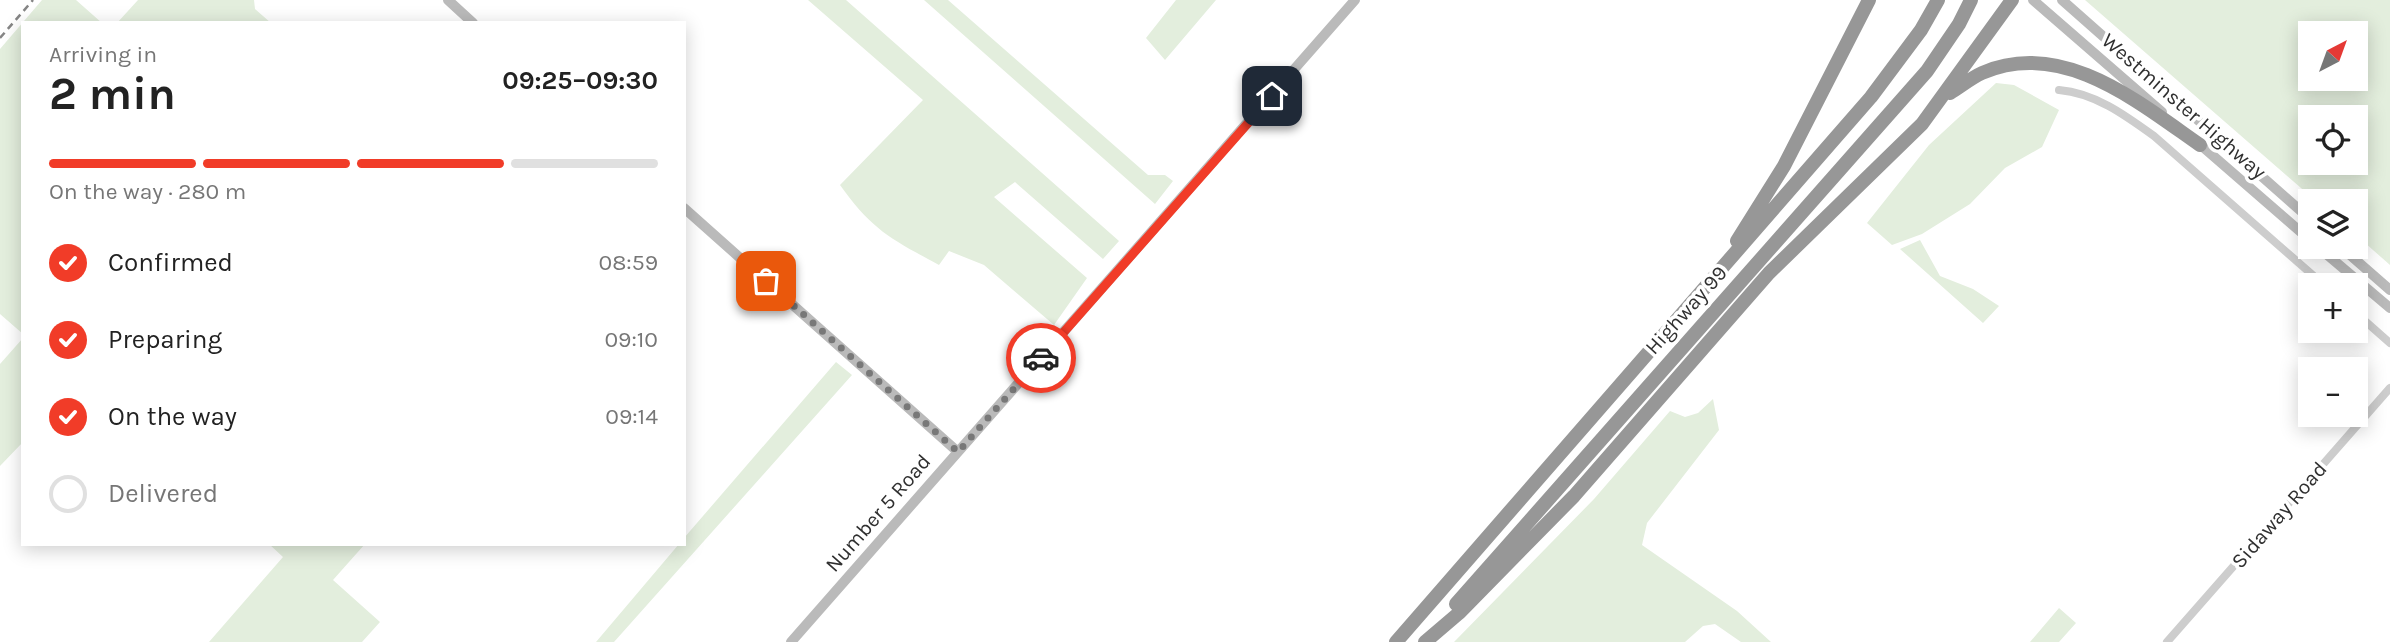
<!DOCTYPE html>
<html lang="en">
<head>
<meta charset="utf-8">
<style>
	:root { --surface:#fff; --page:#f6f6f6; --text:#222; --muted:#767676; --line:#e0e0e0; --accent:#f13c28 }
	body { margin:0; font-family:Karla,sans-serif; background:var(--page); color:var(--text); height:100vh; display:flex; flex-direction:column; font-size:26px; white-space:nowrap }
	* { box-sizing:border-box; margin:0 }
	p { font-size:23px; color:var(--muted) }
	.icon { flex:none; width:38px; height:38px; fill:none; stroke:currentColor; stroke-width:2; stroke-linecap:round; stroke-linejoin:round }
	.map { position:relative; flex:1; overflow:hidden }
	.panel { position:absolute; left:21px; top:21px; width:665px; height:525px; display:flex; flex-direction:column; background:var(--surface); border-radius:0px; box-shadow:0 4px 18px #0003 }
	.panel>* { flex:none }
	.needle { width:46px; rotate:41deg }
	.tools { position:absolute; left:2298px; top:21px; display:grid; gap:14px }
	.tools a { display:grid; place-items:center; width:70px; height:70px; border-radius:0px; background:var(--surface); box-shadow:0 4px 18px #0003; font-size:35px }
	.pin { position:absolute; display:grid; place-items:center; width:60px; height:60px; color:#fff; margin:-30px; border-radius:14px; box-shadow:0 4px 10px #0006 }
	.courier { position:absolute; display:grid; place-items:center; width:70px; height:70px; margin:-35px; border:5px solid #f13c28; border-radius:50%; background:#fff; color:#222; box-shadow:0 2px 9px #0007 }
	.overview em { font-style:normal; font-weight:700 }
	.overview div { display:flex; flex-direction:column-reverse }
	.overview { display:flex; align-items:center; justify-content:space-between; height:119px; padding:0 28px }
	h1 { font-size:46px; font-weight:700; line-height:52px }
	.bar { display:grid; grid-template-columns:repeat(4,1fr); gap:10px 7px; align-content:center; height:84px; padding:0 28px }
	.bar i { height:9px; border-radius:5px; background:var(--line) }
	.bar .on { background:var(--accent) }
	.bar p { grid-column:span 4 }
	ol { padding:0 28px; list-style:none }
	li { display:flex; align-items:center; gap:21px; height:77px }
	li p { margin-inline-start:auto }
	li .icon { padding:7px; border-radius:50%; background:var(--accent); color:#fff; stroke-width:4 }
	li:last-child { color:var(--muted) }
	li i { width:38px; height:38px; border:4px solid var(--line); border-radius:50% }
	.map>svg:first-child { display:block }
</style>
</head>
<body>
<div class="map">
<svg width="2390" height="642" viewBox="0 0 2390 642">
	<rect width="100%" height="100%" fill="#fff"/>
	<path fill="#e3eedd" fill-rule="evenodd" d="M42,0h34l26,23h-79v311l-23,-20v-265z
		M138,0h116l1,9 16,14h-154z
		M808,0h38l273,241 -16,18 -88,-77 -21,15 93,81 -33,47 -70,-60 -35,-14 -10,14c-48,-26 -67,-35 -99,-80l83,-85z
		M924,0h24l200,175h17l8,6 -18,23z
		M1176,0h40l-51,60 -19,-22z
		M2085,0h305v265l-34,-30v-34h-40zM2310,33h46v46h-46zM2310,117h46v46h-46z
		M1996,83l18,2 45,25 -17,37 -37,21 -35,36 -48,30 -30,11 -25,-22 62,-78z
		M1920,240l20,36 33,13 26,17 -16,17 -83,-74z
		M23,338v104l-23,24v-102z
		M836,362l16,13 -238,267h-18l83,-98h5v-6z
		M1713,399l6,31 -72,93 -5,22 95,66 34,31h-30l-26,-18 -12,2 -18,16h-231l140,-143 76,-88 15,6 13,-4z
		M269,544h96l-32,36 47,42 -18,20h-153l74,-85z
		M2059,608l17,15 -17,19h-29z"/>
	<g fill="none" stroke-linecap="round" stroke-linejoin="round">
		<path stroke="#cdcdcd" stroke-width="8" d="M2059,90c36,3 66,25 95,46l170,149
			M2356,313l34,30
			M2167,642l223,-254"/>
		<path stroke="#bababa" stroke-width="10" d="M448,0l25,23
			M2033,0l129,112
			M2062,0l248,219
			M2196,141l114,99
			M684,208l274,244
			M2318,247l72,61
			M2341,247l49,43
			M791,642l564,-642"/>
		<path stroke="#979797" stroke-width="14" d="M1950,93c10,-6 21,-15 32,-20 80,-35 156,29 218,72
			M1737,241l47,-75 85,-166
			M1456,604l471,-533 32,-47 12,-24
			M1396,642l475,-545 50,-67 17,-30
			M1425,642l34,-29 115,-117 195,-223 153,-149 90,-124"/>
		<path stroke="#858585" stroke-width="2.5" stroke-dasharray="7 5" stroke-linecap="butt" d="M0,38l33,-38"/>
	</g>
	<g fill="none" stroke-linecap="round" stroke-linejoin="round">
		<path stroke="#787878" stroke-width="7" stroke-dasharray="0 12.6" d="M766,281l192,171 83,-94"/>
		<path stroke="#f13c28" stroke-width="9" d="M1041,358l231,-262"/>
	</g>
	<g text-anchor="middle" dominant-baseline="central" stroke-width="7" stroke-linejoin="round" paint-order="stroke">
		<g font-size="21" fill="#303030" stroke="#fff">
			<text transform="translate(2184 106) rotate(41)">Westminster Highway</text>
			<text transform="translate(1686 310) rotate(-48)">Highway 99</text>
			<text transform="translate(878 513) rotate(-49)">Number 5 Road</text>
			<text transform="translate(2279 515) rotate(-49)">Sidaway Road</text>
		</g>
	</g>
</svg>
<div class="tools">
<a><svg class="needle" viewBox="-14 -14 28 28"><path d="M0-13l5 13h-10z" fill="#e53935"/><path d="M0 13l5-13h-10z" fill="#767676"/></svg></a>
<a><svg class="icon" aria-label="locate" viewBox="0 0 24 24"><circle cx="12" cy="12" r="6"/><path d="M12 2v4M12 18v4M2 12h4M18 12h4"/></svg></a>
<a><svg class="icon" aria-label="layers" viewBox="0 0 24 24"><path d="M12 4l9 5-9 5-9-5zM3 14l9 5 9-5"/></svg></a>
<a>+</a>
<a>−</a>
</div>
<div class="pin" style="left:766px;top:281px;background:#ea580c"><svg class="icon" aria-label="bag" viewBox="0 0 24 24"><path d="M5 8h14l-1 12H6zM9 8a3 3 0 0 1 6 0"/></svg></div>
<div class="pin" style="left:1272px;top:96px;background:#1f2937"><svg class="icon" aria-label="home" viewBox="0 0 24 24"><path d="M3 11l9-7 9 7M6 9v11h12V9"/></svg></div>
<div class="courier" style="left:1041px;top:358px"><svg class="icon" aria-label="car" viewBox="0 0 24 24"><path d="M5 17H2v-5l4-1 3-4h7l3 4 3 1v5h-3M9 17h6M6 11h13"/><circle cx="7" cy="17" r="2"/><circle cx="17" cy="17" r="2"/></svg></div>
<section class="panel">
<div class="overview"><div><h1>2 min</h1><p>Arriving in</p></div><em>09:25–09:30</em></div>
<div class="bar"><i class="on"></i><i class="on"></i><i class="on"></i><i></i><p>On the way · 280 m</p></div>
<ol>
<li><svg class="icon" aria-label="check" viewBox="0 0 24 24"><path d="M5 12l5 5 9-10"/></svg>Confirmed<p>08:59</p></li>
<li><svg class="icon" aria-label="check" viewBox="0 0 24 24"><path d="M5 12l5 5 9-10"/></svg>Preparing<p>09:10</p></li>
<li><svg class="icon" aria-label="check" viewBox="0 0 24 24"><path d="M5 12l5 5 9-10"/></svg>On the way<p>09:14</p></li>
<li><i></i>Delivered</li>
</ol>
</section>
</div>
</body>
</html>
